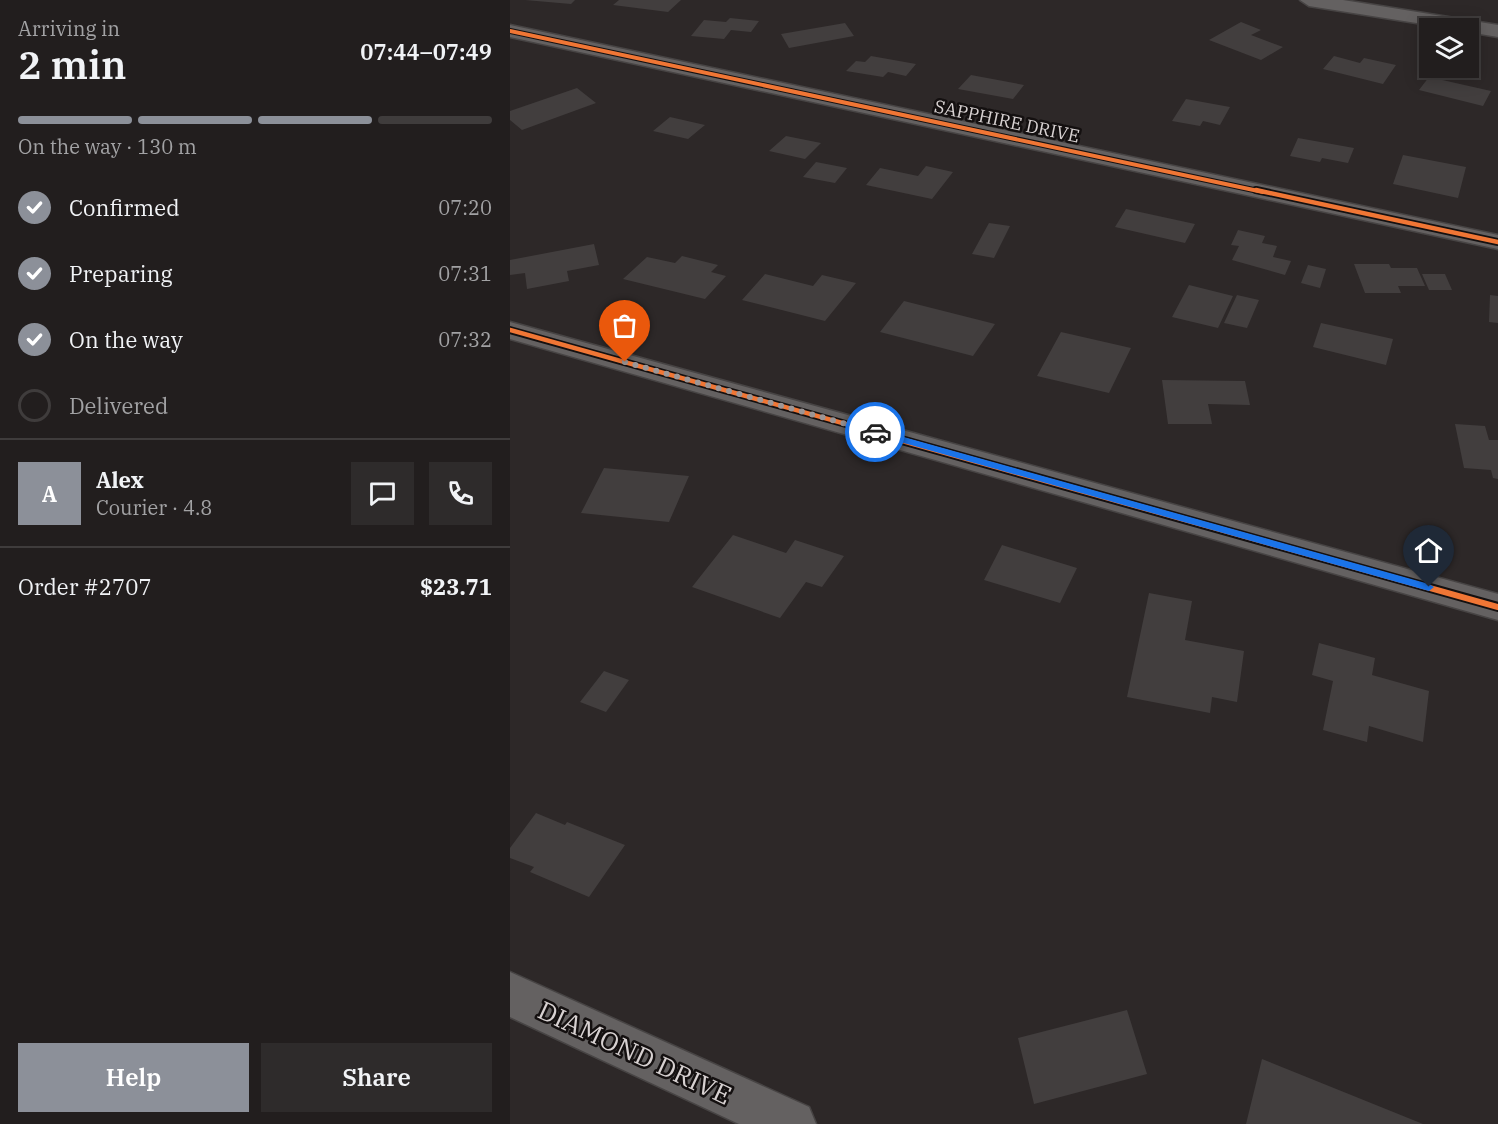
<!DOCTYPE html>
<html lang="en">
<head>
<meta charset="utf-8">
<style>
	:root { --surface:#221e1e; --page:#2e2b2b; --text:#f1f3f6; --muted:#a2a2a4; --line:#3f3c3c; --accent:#8c9099 }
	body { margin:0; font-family:"IBM Plex Serif",serif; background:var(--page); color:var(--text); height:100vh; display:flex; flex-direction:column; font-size:22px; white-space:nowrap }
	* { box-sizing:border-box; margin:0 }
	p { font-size:20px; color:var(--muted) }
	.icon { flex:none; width:33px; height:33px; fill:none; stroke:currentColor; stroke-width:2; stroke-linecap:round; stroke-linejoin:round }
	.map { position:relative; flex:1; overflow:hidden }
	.panel { display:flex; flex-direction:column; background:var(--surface); width:510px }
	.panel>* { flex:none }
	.tools { position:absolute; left:909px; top:18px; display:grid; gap:12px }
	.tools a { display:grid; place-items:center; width:60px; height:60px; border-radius:0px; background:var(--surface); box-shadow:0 3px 15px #0003,0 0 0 2px var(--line); font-size:30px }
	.pin { position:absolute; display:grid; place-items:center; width:51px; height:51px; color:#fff; margin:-62px -26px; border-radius:50% 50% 50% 0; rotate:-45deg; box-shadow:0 0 6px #0007 }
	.pin .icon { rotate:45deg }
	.courier { position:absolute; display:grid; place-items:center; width:60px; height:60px; margin:-30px; border:4px solid #1a73e8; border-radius:50%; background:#fff; color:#222; box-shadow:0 2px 8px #0007 }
	.head em { font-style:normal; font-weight:600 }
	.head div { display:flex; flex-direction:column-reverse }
	.head { display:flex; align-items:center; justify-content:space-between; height:102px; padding:0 18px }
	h1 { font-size:39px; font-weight:600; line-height:45px }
	.bar { display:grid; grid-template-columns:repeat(4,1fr); gap:9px 6px; align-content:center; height:72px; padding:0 18px }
	.bar i { height:8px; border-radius:4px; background:var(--line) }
	.bar .selected { background:var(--accent) }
	.bar p { grid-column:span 4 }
	.line { display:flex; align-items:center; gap:15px; padding:0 18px; border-top:2px solid var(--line) }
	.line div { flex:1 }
	.round { display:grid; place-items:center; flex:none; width:63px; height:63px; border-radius:0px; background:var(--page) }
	ol { padding:0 18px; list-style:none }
	li { display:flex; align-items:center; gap:18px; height:66px }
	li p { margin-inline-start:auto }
	li .icon { padding:6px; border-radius:50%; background:var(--accent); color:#fff; stroke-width:4 }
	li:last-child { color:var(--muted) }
	li i { width:33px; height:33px; border:3px solid var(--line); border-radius:50% }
	.action { display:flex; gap:12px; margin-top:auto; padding:12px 18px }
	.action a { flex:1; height:69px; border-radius:0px; background:var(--accent); color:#fff; font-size:24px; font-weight:600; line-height:69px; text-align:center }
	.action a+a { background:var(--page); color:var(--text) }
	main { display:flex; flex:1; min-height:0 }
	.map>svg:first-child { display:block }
</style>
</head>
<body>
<main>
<section class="panel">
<div class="head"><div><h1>2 min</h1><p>Arriving in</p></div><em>07:44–07:49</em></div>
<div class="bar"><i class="selected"></i><i class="selected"></i><i class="selected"></i><i></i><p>On the way · 130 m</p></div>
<ol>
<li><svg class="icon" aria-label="check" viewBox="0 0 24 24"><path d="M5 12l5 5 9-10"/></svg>Confirmed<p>07:20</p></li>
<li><svg class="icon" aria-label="check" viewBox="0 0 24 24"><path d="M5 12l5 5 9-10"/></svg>Preparing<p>07:31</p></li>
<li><svg class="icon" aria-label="check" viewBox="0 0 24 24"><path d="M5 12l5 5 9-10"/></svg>On the way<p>07:32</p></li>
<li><i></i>Delivered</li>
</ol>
<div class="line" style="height:108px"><b class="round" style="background:var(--accent);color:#fff">A</b><div><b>Alex</b><p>Courier · 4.8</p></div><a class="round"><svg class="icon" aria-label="chat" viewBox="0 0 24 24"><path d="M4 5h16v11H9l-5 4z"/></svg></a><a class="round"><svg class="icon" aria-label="phone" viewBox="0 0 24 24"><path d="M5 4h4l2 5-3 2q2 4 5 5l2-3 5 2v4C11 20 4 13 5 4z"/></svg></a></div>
<div class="line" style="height:78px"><div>Order #2707</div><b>$23.71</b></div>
<div class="action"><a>Help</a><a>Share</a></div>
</section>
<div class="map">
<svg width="988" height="1124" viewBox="0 0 988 1124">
	<rect width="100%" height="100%" fill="#2d2828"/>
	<path fill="#423e3e" d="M15,0h50l-4,4z
		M109,0h62l-13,12 -55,-7z
		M220,18l29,3 -8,11 -20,-2 -7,9 -33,-3 13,-16 22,2z
		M731,22l20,8 -10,5 32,12 -22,13 -52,-20z
		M335,23l9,13 -65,12 -8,-14z
		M361,56l45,8 -10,12 -18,-4 -5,5 -37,-6 10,-10 9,1z
		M824,56l26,7 4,-5 32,7 -13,19 -60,-15z
		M461,75l53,10 -11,14 -55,-10z
		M919,77l62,14 -8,15 -64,-16z
		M67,88l19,15 -74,27 -12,-10v-9z
		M676,99l44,8 -10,18 -17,-4 -3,5 -28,-5z
		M160,117l35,8 -17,14 -35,-8z
		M276,136l35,7 -16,16 -36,-8z
		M788,138l56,10 -6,15 -26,-5 -2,4 -30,-6z
		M893,155l63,12 -8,31 -65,-14z
		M306,162l31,6 -12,15 -32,-6z
		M416,166l27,6 -21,27 -66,-14 14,-17 38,8z
		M616,209l69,15 -10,19 -70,-16z
		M479,223l21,3 -16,32 -22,-4z
		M728,230l27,6 -3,7 15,3 -4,11 18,4 -6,14 -53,-15 7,-14 -8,-1z
		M84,244l5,21 -32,6 2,10 -42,8 -2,-16 -15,2v-15z
		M172,256l36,9 -7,7 15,4 -21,23 -82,-20 24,-22 28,6z
		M844,264h35l2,4h26l8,18h-27l3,7h-36z
		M798,265l18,4 -6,19 -19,-5z
		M255,274l48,12 9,-11 34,8 -31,38 -83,-21z
		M912,274h23l7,16h-23z
		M679,285l44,11 -15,32 -46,-11z
		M727,295l22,5 -12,28 -23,-5z
		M980,295l8,1v27l-9,-1z
		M394,301l91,23 -22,32 -93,-24z
		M811,323l72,16 -7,26 -73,-18z
		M551,332l70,16 -22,45 -72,-17z
		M652,380l83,1 5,24 -42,-1 4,20h-44z
		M945,424l30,2 4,14h9v39l-5,-1 -2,-8 -27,-2z
		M94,468l85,8 -20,46 -88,-9z
		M223,535l53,18 9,-13 49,16 -22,31 -16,-5 -26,36 -88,-31z
		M492,545l75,23 -17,35 -76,-23z
		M639,593l43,8 -7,39 59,11 -7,51 -25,-5 -2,16 -83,-16z
		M809,643l56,15 -3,17 57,16 -6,51 -54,-16 -2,16 -44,-12 10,-49 -21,-6z
		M94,671l25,9 -23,32 -26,-10z
		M26,813l29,12 2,-3 58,23 -36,52 -59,-25 4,-5 -24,-9v-10z
		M617,1010l20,64 -113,30 -16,-66z
		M752,1059l161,65h-177z"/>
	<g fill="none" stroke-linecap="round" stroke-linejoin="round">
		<defs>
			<path id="minor" d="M790,0h43l155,25v12l-30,-5v-4h-20l-139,-22z
				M0,25l988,210v14l-988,-212z
				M0,322l988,272v26l-988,-281z
				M0,972l299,135 7,17h-77l-229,-107z"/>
		</defs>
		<use href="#minor" stroke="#474444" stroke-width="3"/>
		<use href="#minor" fill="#646161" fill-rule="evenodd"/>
		<defs>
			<path id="cycleway-far2" d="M0,31l753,161"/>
			<path id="cycleway-far1" d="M746,190l242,52
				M0,330l368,103"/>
			<path id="cycleway" d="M363,432l625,175"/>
		</defs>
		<use href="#cycleway-far2" stroke="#141010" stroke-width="6"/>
		<use href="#cycleway-far1" stroke="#141010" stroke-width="8"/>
		<use href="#cycleway" stroke="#141010" stroke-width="10"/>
		<use href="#cycleway-far2" stroke="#f07635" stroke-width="4"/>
		<use href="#cycleway-far1" stroke="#f07635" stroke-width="4.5"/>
		<use href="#cycleway" stroke="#f07635" stroke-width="6"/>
	</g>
	<path fill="#1a73e8" d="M365,429l554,155 5,3 -5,4 -557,-157v-4z"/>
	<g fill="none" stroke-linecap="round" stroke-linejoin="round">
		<path stroke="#9c9696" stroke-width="6" stroke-dasharray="0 10.8" d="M115,362l250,70"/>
	</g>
	<g text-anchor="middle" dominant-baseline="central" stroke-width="5" stroke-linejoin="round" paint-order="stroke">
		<g font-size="18" fill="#d7d1d1" stroke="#141010">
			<text transform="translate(497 121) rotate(12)">SAPPHIRE DRIVE</text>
		</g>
		<g font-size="26" fill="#d7d1d1" stroke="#141010">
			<text transform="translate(125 1052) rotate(25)">DIAMOND DRIVE</text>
		</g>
	</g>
</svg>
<div class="tools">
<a><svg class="icon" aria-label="layers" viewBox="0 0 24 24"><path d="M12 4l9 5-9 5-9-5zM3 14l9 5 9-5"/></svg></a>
</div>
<div class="pin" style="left:115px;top:362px;background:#ea580c"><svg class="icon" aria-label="bag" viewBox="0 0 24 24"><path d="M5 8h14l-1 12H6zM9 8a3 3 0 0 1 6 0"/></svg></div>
<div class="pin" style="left:919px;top:587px;background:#1f2937"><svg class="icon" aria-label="home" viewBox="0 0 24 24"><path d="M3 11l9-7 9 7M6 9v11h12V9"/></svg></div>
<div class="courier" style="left:365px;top:432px"><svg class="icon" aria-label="car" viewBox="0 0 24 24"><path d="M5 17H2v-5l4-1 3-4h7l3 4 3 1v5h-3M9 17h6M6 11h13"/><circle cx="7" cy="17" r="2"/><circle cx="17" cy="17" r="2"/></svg></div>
</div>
</main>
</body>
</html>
